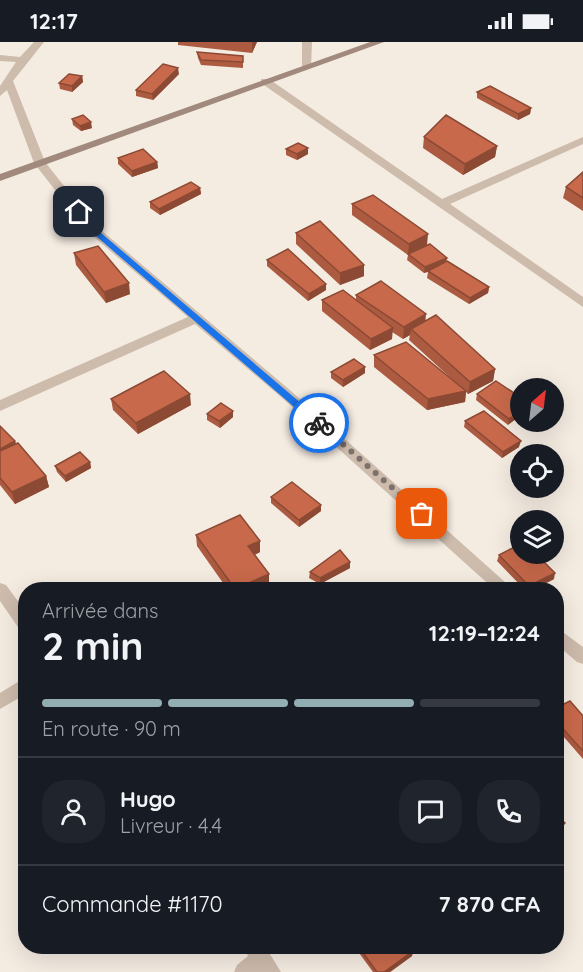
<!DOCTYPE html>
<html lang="fr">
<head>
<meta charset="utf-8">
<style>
	:root { --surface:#171b24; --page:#20242c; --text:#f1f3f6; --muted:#9ea1a6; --line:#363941; --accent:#92aeb2 }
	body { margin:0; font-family:Quicksand,sans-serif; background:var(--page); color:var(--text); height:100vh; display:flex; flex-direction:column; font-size:22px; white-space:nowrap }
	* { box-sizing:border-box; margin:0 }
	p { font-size:20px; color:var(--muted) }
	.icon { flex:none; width:33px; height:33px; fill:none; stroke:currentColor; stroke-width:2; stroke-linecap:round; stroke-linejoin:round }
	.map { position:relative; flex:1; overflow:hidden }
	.details { position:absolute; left:18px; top:540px; width:546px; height:372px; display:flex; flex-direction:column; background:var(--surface); border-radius:24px; box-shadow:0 6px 24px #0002 }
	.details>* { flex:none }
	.needle { width:39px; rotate:28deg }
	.tools { position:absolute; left:510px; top:336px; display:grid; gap:12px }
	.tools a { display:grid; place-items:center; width:54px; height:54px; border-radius:50%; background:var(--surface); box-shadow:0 6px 24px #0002; font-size:30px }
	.pin { position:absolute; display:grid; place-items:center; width:51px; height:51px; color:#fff; margin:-26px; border-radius:12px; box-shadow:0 3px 9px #0006 }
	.courier { position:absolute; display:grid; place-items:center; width:60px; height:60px; margin:-30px; border:4px solid #1a73e8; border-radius:50%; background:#fff; color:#222; box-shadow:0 2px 8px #0007 }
	.head em { font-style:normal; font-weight:700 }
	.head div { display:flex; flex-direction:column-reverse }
	.head { display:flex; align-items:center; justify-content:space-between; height:102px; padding:0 24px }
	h1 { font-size:39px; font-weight:700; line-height:45px }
	.bar { display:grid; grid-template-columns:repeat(4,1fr); gap:9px 6px; align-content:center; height:72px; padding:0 24px }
	.bar i { height:8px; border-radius:4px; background:var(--line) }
	.bar .on { background:var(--accent) }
	.bar p { grid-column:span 4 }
	.line { display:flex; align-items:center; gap:15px; padding:0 24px; border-top:2px solid var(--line) }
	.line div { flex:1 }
	.round { display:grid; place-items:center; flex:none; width:63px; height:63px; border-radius:24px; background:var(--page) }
	.status { display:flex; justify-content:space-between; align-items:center; height:42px; padding:0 30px; background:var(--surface); direction:ltr }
	.status svg { height:16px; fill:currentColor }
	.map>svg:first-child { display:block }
</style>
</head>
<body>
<div class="status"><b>12:17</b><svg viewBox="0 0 49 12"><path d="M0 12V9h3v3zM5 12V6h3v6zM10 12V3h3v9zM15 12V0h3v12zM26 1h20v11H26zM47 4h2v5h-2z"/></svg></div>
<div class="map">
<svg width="583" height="930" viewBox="0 0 583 930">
	<rect width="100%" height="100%" fill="#f4ebe1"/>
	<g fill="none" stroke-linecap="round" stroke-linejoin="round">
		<path fill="#cdbbac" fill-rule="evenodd" d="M34,0h10l-31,39 32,81 50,63 196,166 223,199h-19l-214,-193 -86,-73 -195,87v-11l188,-83 -101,-86 -53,-68 -27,-73 -7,6v-10l16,-24 -16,-1v-6l20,2z
			M302,0h10l-1,26 -9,-2z
			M261,37h8l173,120 141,-62v7l-133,60 133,93v10l-322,-224z
			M0,541l6,2 20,27v19l-6,-1 -20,-29z
			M556,585l27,20v17l-6,-2 -21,-18z
			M26,635v17l-26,15v-16z
			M243,904h22l16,26h-47l3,-7 11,-9z"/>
		<path fill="#a18a7d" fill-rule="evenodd" d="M370,0h14l-384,139v-7z"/>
	</g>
	<path fill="#ac5a40" d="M178,0h79l-5,11 -74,-8z
		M197,10l46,4v12l-42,-3 -3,-7z
		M179,32l-26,26 -17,-4v-6z
		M82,34l1,6 -11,10 -12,-3 -1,-6z
		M477,50l54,16 -1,6 -12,6 -41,-22z
		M72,77l20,9 -11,3 -8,-6z
		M424,95l73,9 -2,11 -32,18 -40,-27z
		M286,107l22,5 -11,6 -11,-5z
		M118,116l39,4 1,6 -26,9 -14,-13z
		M583,130v39l-20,-13 3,-11z
		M200,146l1,6 -41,21 -10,-7v-6z
		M352,162l75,41 19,16 43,26 -1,6 -19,11 -42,-26 1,-6 -4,1 -17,-13 1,-5 -56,-40z
		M296,191l68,32v11l-24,9 -44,-41z
		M74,211l56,41 -24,9 -30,-38z
		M267,218l59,30 -18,11 -41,-35z
		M356,253l69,26 70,48 -2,12 -25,13 -2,-2 -1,10 -38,8 -53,-43v-12l80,26 -45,-41 1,-5 -7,4 -11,-7v7l-22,11 -48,-39v-11h34z
		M331,330l34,1 -22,14 -12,-9z
		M477,352l43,3 -12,28 -32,-25z
		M111,357l80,6 -53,29 -25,-24z
		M233,369v6l-13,11 -13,-8v-6z
		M465,379l54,26 -17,11 -38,-31z
		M0,384l46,50 3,11 -34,17 -15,-19z
		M90,420l1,6 -25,14 -9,-10 -2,-6z
		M271,455l50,8v6l-22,16 -28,-24z
		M196,493l64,17 -6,3 15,30 -10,5h-31l-31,-44z
		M499,513l55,24 -21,11h-8l-28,-29z
		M350,520v6l-30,16 -11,-6 1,-6z
		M556,666l27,8v43l-27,-31z
		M354,904h55l4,5 -1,5 -22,16h-17z"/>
	<path fill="#8c4a34" d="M252,0h5l-5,11z
		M178,26l1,6 -26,26 -1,-6z
		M82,34l1,6 -11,10v-6z
		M531,66l-1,6 -12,6v-6z
		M91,80l1,6 -11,3 -1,-5z
		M497,104l-2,11 -32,18 2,-11z
		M308,106v6l-11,6v-6z
		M157,120l1,6 -26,9v-6z
		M200,146l1,6 -41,21 -1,-6z
		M428,192l-1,11 -19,10 1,-11z
		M447,216l-1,6 -22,9 1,-6z
		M364,223v11l-24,9v-12z
		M129,241l1,11 -24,9 -2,-11z
		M326,242v6l-18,11 1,-7z
		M489,245l-1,6 -19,11 1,-6z
		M426,272l-1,12 -14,3 -1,6 -7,4 1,-12z
		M393,286l-1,11 -22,11 1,-11z
		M365,325v6l-22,14v-7z
		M495,327l-2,12 -25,13 2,-12z
		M466,349l-1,11 -38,8 1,-11z
		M190,352l1,11 -53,29 -2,-11z
		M233,369v6l-13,11 -1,-7z
		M520,369v5l-12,9 1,-6z
		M15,399l2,6 -17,9v-7z
		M521,399l-2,6 -17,11 1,-6z
		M90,420l1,6 -25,14 -1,-6z
		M46,434l3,11 -34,17 -3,-12z
		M321,463v6l-22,16v-7z
		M260,499v11l-11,6 -1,-12z
		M350,520v6l-30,16v-6z
		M555,531l-1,6 -21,11h-5l1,-4z
		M269,532v11l-10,5h-24z
		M565,781l-5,13 -4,3v-10z
		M413,909l-1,5 -22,16h-6z"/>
	<path fill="#c8694b" stroke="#8c4a34" stroke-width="1.5" d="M197,10l46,4v6l-42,-2z
		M163,22l15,4 -26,26 -16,-4z
		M69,32l13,2 -10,10 -13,-3z
		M490,44l41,22 -13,6 -41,-22z
		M83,73l8,7 -11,4 -8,-7z
		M446,73l51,31 -32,18 -41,-27z
		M298,101l10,5 -11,6 -11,-5z
		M143,107l14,13 -25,9 -14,-13z
		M583,130v26l-17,-11z
		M191,140l9,6 -41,21 -9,-7z
		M373,153l55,39 -19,10 -57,-40z
		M320,179l44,44 -24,8 -44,-40z
		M430,202l17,14 -22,9 -17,-13z
		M98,204l31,37 -25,9 -30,-39z
		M288,207l38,35 -17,10 -42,-34z
		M447,219l42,26 -19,11 -42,-27z
		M381,239l45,33 -22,13 -48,-32z
		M343,248l50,38 -22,11 -49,-39z
		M436,273l59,54 -25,13 -59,-53z
		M406,300l60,49 -38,8 -54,-44z
		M354,317l11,8 -22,13 -12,-8z
		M164,329l26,23 -54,29 -25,-24z
		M496,339l24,16v14l-11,8 -32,-25z
		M221,361l12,8 -14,10 -12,-7z
		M484,369l37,30 -18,11 -38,-31z
		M0,384l15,15 -15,8z
		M18,401l28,33 -34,16 -12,-14v-27z
		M80,410l10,10 -25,14 -10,-10z
		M292,440l29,23 -22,15 -28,-23z
		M240,473l20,26 -12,5 21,28 -34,15 -39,-54z
		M520,502v10h16l19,19 -26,13 -30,-31z
		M340,508l10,12 -30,16 -10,-6z
		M570,659l13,15v35l-27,-30v-13z
		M556,773l9,8 -9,6z
		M358,904h51l4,5 -29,21h-7z"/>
	<path fill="#1a73e8" d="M76,168h5l13,17 228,194v4h-7l-226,-195 -14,-18z"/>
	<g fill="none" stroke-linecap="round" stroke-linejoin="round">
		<path stroke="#7c716b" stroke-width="6" stroke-dasharray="0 10.8" d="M319,381l103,91"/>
	</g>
</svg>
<div class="tools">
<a><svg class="needle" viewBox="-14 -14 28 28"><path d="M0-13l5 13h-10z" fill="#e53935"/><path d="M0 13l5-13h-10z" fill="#9ea1a6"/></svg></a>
<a><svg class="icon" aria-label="locate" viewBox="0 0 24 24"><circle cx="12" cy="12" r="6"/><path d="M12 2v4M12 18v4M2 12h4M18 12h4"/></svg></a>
<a><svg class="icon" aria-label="layers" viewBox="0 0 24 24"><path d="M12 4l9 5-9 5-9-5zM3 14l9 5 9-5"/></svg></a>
</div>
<div class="pin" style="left:422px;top:472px;background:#ea580c"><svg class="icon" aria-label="bag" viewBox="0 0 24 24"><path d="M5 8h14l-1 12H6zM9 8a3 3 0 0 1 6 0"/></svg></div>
<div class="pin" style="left:79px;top:170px;background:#1f2937"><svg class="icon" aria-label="home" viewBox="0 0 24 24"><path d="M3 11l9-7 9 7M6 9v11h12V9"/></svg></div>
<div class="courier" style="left:319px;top:381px"><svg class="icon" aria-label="bike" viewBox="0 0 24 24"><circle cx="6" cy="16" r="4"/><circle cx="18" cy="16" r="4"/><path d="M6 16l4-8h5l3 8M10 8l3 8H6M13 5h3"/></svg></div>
<section class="details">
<div class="head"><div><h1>2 min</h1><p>Arrivée dans</p></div><em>12:19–12:24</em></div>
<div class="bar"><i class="on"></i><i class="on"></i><i class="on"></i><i></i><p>En route · 90 m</p></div>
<div class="line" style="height:108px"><a class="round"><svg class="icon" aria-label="person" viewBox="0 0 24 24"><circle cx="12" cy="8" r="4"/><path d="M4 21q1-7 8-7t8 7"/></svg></a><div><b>Hugo</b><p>Livreur · 4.4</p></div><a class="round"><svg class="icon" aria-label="chat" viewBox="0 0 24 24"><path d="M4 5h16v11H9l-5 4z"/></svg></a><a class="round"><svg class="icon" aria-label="phone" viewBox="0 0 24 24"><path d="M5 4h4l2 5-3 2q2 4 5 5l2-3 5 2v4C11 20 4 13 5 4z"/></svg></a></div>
<div class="line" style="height:78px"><div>Commande #1170</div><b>7 870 CFA</b></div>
</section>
</div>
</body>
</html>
